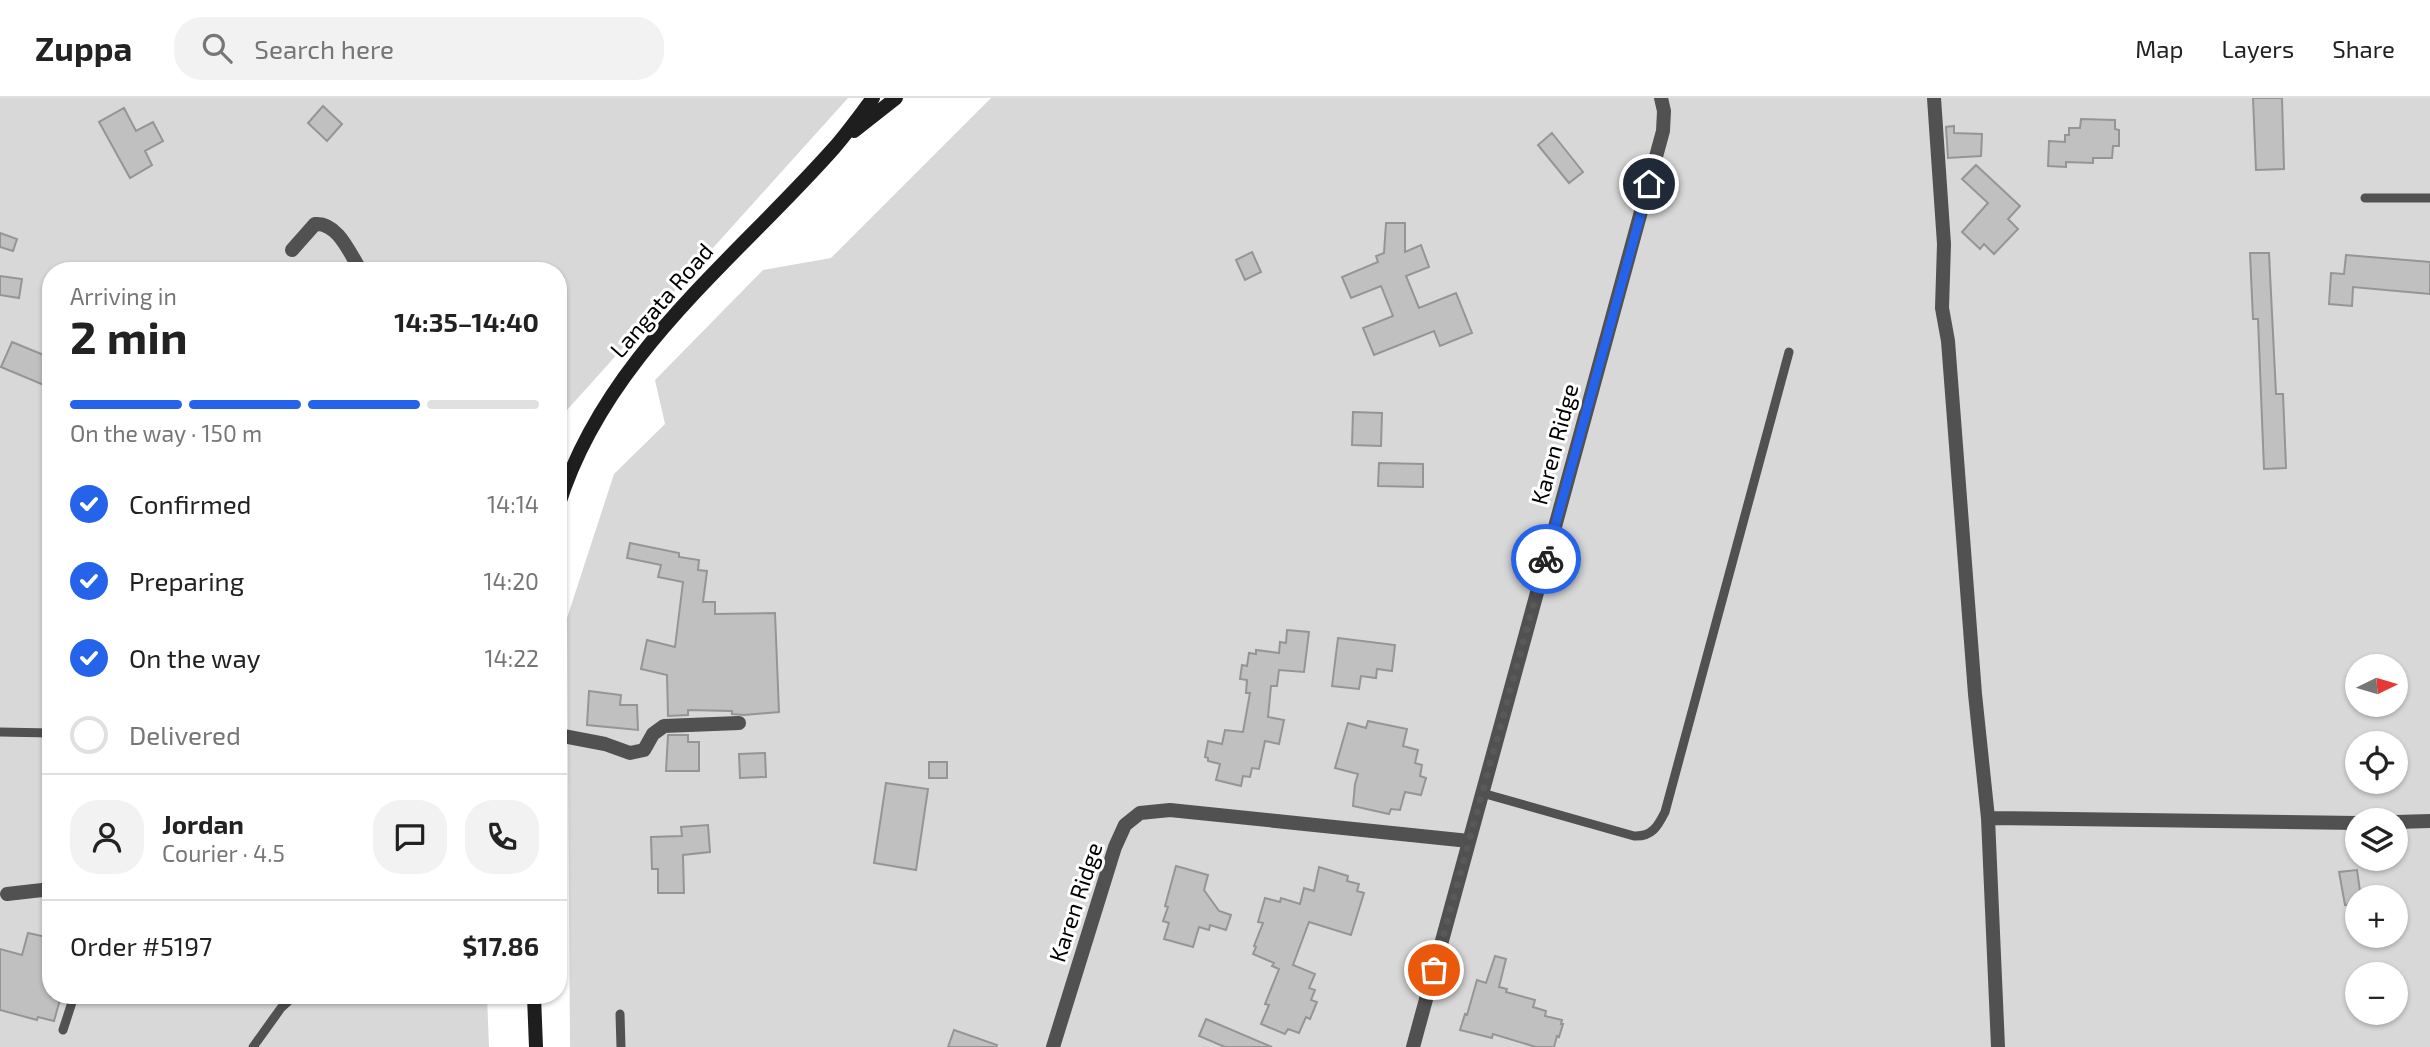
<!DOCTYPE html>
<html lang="en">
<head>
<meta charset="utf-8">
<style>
	:root { --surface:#fff; --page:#f2f2f2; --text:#222; --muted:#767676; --line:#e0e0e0; --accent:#2563eb }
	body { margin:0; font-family:"Exo 2",sans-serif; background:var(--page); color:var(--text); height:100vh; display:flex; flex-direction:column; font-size:26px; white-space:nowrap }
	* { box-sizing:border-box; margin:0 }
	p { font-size:23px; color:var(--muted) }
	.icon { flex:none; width:38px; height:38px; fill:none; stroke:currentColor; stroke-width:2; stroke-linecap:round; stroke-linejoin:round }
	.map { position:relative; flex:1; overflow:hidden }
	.sheet { position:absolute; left:42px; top:164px; width:525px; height:742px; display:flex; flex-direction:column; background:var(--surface); border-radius:28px; box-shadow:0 2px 5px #0004 }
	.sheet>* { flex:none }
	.needle { width:46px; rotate:85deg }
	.controls { position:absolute; left:2345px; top:556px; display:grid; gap:14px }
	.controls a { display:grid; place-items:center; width:63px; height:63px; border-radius:50%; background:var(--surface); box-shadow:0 2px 5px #0004; font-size:35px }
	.pin { position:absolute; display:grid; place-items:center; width:60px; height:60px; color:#fff; margin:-30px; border:4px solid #fff; border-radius:50%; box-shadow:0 2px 7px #0007 }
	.courier { position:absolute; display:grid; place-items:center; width:70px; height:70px; margin:-35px; border:5px solid #2563eb; border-radius:50%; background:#fff; color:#222; box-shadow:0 2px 9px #0007 }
	.overview em { font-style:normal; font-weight:700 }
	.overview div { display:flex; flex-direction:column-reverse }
	.overview { display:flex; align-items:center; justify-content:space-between; height:119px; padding:0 28px }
	h1 { font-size:46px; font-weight:700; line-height:52px }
	.bar { display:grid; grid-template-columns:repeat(4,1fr); gap:10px 7px; align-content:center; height:84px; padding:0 28px }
	.bar i { height:9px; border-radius:5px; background:var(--line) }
	.bar .current { background:var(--accent) }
	.bar p { grid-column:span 4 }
	.line { display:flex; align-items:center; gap:18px; padding:0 28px; border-top:2px solid var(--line) }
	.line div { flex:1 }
	.round { display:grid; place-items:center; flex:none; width:74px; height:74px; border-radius:28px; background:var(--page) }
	ol { padding:0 28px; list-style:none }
	li { display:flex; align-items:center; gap:21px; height:77px }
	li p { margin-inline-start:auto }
	li .icon { padding:7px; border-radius:50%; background:var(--accent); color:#fff; stroke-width:4 }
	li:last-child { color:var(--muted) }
	li i { width:38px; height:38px; border:4px solid var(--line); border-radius:50% }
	header { display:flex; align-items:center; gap:42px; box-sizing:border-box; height:98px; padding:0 35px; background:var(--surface); border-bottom:2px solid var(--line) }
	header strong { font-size:33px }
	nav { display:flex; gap:38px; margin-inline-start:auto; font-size:24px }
	.search { width:490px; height:63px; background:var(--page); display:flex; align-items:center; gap:18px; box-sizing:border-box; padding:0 24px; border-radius:28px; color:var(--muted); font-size:26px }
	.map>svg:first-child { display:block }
</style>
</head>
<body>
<header>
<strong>Zuppa</strong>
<div class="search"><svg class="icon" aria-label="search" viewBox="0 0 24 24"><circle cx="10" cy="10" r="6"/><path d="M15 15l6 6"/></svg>Search here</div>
<nav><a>Map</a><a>Layers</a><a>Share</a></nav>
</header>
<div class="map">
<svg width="2430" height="949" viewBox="0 0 2430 949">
	<rect width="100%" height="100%" fill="#fff"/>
	<path fill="#d8d8d8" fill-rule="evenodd" d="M0,0h848l-290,322v-149h-507v725h436l2,51h-489z
		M991,0h1439v949h-1860l-3,-429 47,-144 51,-50 -10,-44 108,-110 68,-12zM2357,569h39v38h-39zM2357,646h39v38h-39zM2357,723h39v38h-39zM2357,800h39v38h-39zM2357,877h39v38h-39z"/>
	<path fill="#c0c0c0" stroke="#959595" stroke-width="2" d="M2253,0h29l2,71 -28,1z
		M323,8l19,18 -15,17 -19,-18z
		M124,10l12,23 17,-9 10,19 -18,10 7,14 -22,13 -31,-56z
		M2081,21l34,1v9l4,1v16h-6l-1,12h-19v5l-27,-1v5l-18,-1 1,-25 16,1v-7h4v-7h11z
		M1954,28v7l28,1 -1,22 -33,2 -2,-31z
		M1552,35l31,39 -14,11 -31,-38z
		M1976,67l44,41 -12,13 10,10 -24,25 -10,-10 -4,5 -18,-17 26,-29 -26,-24z
		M1386,125h19v29l16,-7 8,22 -23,9 13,32 37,-15 16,40 -32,13 -6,-15 -60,24 -11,-27 30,-12 -12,-30 -30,12 -9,-21 36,-15 -2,-6 8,-3z
		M0,135l17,6 -4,12 -13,-4z
		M1252,154l9,20 -16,8 -9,-20z
		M2250,155h19l7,141h7l3,74 -22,1 -6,-150h-5z
		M2346,157l84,7v32l-77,-7 -1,19 -23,-2 2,-31 13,1z
		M0,178l22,3 -3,19 -19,-3z
		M12,244l39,16v30l-50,-21z
		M1353,314l29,1 -1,33 -29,-1z
		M1379,365l44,1v23l-45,-1z
		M630,445l49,10v4l20,3 -1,10 9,1 -4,31h12v12l60,-1 4,99 -35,3 -12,-1v-3l-44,-1v5l-20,1 -1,-41 -26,-6 6,-29 28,7 8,-65 -25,-5 3,-12 -34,-7z
		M1287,532l22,2 -5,40 -25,-2 -2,16h-6l-3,31 16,3 -5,24 -14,-3 -6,28 -7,-1 -2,9 -7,-1 -2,10 -25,-6 4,-16 -12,-3v-3l-3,-1 3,-16 14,3 3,-14 18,2 7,-39h-4l1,-13 -7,-1 2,-14 5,1 2,-13 7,1v-4l23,3 1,-11 6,1z
		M1338,540l57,7 -3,26 -15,-2 -1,9 -15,-2 -2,13 -27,-3z
		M589,593l32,4 -1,10h17l1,25 -51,-5z
		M1368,623l39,8 -4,17 15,4 -3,13 7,2 -2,11 6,2 -5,17 -16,-3 -5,18 -9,-1 -2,5 -36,-8 2,-22 3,-10 -23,-6 13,-45 18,5z
		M668,637h20v7h11v29h-33z
		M765,655l1,24 -26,1 -1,-24z
		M929,664h18v16h-18z
		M886,685l42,6 -12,81 -42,-7z
		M708,727l2,27 -27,3 1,38h-26v-24h-6l-1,-32 31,-1 -1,-9z
		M1176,768l32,9 -4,15 15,21 12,4 -5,15 -16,-5 -1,5 -10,-3 -6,20 -29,-8 5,-16 -6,-2 5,-14 -3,-1z
		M1319,769l29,9 -1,5 12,3 -2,7 7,2 -13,42 -42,-13 -16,43 22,9 -6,14 6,2 -4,10 6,2 -7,17 -4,-2 -7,16 -11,-4 -3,5 -24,-10 8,-19 -4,-1 14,-35 -7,-3 2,-3 -21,-9 3,-7 -2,-1 9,-23 -5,-1 7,-24 15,4 1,-4 19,6 4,-16 10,3z
		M2357,772l4,28h-4v5l-12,2 -6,-33z
		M28,835l23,5v58h10l-7,25 -16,-4 -1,3 -37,-10v-61l22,6z
		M1495,858l11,3 -7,28 8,2 -1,3 29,8 -2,7 13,4 -1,5 17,4 -1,4h2l-4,13 -2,-1 -3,11h-18l-43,-13 -1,4 -32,-8 5,-16 2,1 10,-35 9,3z
		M1206,921l66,28h-47l-26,-11z
		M954,932l43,15 -1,2h-48z"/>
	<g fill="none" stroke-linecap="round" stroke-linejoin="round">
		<path stroke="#515151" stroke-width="9" d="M2365,100h65
			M0,634l51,1
			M1482,695l152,43c18,1 24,-10 31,-24l124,-460
			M620,916l1,33
			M63,932l11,-34
			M253,949l28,-39 13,-12"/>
		<path stroke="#515151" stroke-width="14" d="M1934,0l10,146 -2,64 6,33 27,353 13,124 10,229
			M292,152l23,-26c23,-2 35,30 46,47
			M558,637l47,9 25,9 14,-3 9,-16 11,-8 75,-3
			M1988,720l369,5
			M2396,724l34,-1
			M7,796l44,-5
			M1053,949l62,-200 10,-22 15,-12 30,-3 299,31
			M1413,949l250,-916 1,-20 -3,-13"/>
		<path stroke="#1e1e1e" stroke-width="14" d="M854,33l42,-33
			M558,409c46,-150 176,-246 276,-359 14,-16 26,-33 39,-50
			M534,898l2,51"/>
	</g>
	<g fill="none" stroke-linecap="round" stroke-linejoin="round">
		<path stroke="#595959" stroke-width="7" stroke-dasharray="0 12.6" d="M1434,872l112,-411"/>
		<path stroke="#2563eb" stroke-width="9" d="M1546,461l103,-375"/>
	</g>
	<g text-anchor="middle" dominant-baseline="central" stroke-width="6" stroke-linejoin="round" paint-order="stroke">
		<g font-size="23" fill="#000" stroke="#fff">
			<text transform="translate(661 202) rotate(-49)">Langata Road</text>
			<text transform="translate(1554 346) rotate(-75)">Karen Ridge</text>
			<text transform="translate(1075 804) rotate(-72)">Karen Ridge</text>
		</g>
	</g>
</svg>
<div class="controls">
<a><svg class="needle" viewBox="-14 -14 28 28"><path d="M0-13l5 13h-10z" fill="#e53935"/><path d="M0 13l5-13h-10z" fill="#767676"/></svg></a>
<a><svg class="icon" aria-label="locate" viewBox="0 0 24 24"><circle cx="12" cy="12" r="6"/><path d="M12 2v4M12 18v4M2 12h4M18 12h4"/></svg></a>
<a><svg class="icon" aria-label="layers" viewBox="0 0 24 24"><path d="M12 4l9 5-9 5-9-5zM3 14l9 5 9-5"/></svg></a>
<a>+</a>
<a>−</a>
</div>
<div class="pin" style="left:1434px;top:872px;background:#ea580c"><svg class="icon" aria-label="bag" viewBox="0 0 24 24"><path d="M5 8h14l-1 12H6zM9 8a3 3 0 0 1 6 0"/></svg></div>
<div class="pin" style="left:1649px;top:86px;background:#1f2937"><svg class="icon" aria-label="home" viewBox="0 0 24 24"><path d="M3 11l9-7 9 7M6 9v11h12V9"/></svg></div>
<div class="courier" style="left:1546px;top:461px"><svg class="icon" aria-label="bike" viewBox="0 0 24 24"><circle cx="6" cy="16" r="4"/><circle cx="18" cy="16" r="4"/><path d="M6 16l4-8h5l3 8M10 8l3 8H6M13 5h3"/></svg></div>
<section class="sheet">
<div class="overview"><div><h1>2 min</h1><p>Arriving in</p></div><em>14:35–14:40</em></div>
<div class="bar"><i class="current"></i><i class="current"></i><i class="current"></i><i></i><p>On the way · 150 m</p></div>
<ol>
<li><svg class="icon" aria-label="check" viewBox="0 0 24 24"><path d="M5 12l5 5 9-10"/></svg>Confirmed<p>14:14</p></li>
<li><svg class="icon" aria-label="check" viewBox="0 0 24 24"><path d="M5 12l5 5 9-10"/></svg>Preparing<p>14:20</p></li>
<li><svg class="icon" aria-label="check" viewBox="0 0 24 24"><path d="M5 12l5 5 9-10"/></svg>On the way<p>14:22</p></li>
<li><i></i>Delivered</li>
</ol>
<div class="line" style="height:126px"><a class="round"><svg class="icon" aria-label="person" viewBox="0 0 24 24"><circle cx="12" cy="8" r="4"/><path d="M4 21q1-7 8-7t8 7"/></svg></a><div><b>Jordan</b><p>Courier · 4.5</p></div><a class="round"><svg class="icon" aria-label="chat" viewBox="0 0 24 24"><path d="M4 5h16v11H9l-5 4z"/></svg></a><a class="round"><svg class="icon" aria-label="phone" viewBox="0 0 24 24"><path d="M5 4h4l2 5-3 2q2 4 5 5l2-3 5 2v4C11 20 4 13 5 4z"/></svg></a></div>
<div class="line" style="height:91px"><div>Order #5197</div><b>$17.86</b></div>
</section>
</div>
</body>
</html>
